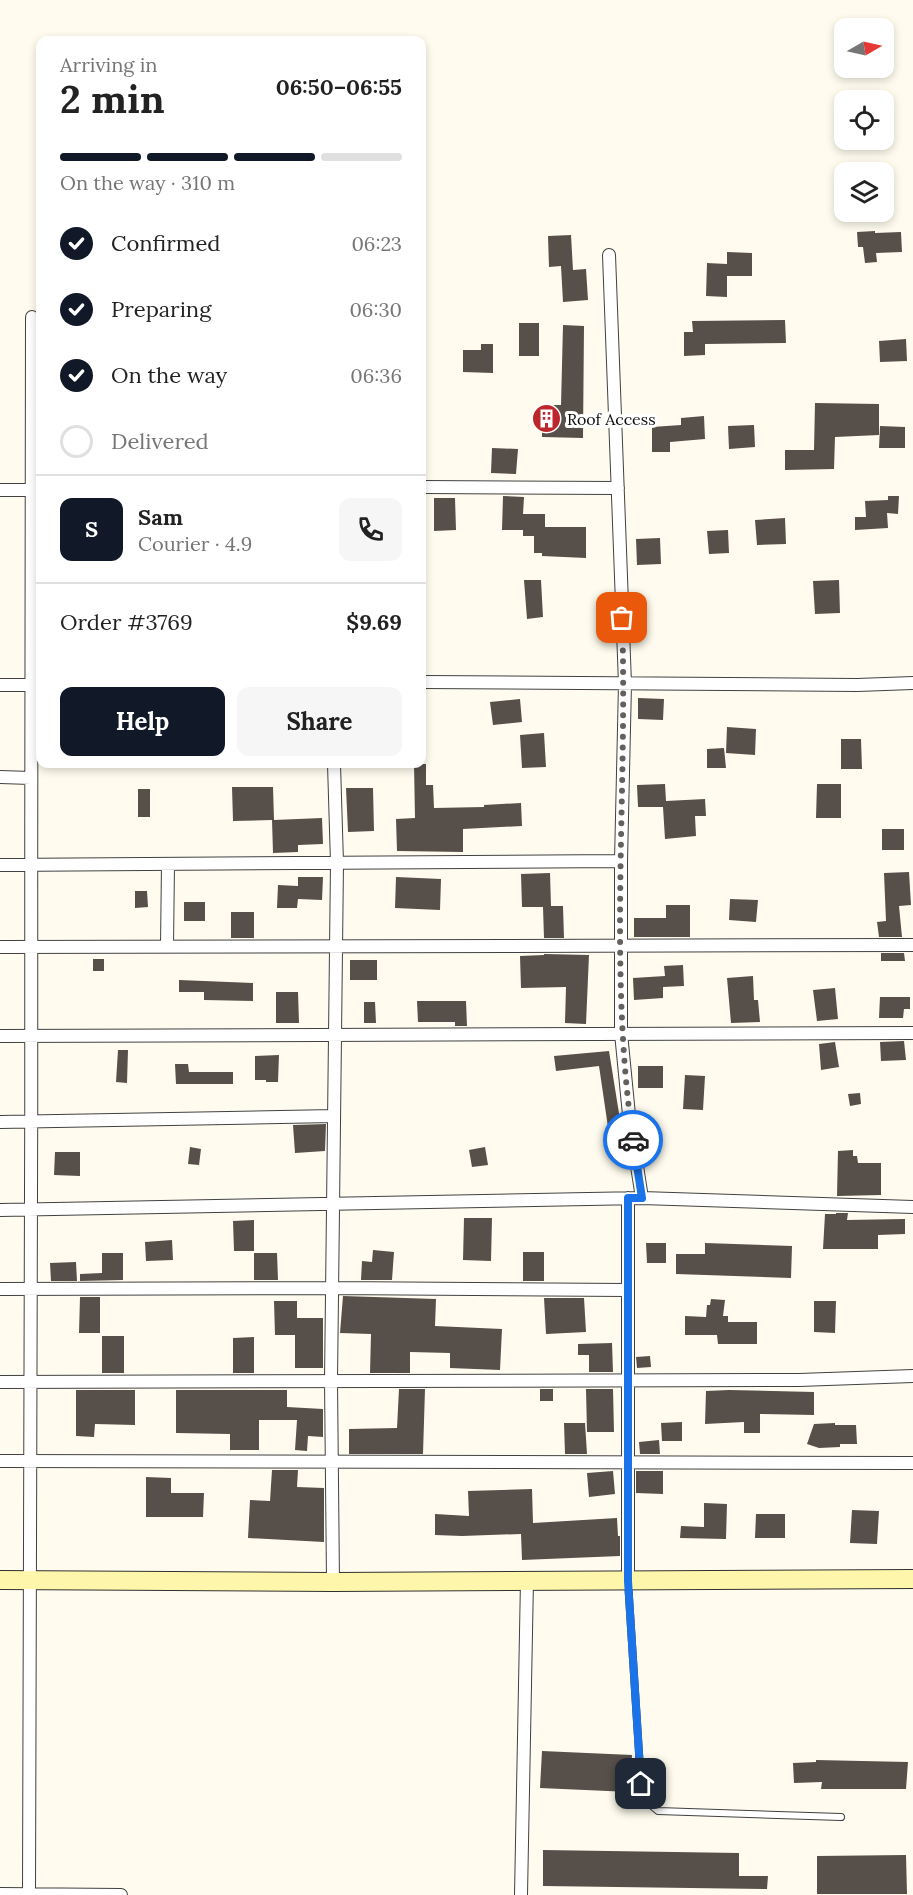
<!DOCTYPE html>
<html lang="en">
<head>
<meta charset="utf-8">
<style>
	:root { --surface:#fff; --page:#f6f6f6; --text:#222; --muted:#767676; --line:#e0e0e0; --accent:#111827 }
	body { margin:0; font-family:Lora,serif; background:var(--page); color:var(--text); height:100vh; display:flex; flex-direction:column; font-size:22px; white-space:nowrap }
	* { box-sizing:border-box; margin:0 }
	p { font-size:20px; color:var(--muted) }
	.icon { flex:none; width:33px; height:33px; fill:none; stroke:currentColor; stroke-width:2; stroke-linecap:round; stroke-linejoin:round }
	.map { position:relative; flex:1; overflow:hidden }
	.drawer { position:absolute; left:36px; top:36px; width:390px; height:732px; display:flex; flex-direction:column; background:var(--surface); border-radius:12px; box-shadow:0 3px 9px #0003 }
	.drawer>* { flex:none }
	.needle { width:39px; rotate:81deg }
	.fabs { position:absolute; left:834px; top:18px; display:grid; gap:12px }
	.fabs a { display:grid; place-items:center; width:60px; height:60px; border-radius:12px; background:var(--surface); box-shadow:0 3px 9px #0003; font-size:30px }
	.pin { position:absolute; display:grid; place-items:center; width:51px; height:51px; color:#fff; margin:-26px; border-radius:12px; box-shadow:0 3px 9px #0006 }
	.courier { position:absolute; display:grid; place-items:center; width:60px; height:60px; margin:-30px; border:4px solid #1a73e8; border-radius:50%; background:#fff; color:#222; box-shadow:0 2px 8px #0007 }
	.overview em { font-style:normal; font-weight:800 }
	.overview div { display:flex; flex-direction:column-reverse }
	.overview { display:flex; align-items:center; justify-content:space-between; height:102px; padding:0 24px }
	h1 { font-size:39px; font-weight:800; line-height:45px }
	.bar { display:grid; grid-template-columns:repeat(4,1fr); gap:9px 6px; align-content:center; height:72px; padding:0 24px }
	.bar i { height:8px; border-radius:4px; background:var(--line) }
	.bar .on { background:var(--accent) }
	.bar p { grid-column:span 4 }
	.line { display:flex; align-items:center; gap:15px; padding:0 24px; border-top:2px solid var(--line) }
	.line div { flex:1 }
	.round { display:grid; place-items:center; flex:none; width:63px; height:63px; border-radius:12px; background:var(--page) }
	ol { padding:0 24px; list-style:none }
	li { display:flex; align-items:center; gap:18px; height:66px }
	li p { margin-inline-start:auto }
	li .icon { padding:6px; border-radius:50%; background:var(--accent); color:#fff; stroke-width:4 }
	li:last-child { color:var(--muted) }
	li i { width:33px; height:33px; border:3px solid var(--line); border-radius:50% }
	.button { display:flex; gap:12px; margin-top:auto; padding:12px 24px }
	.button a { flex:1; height:69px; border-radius:12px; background:var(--accent); color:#fff; font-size:24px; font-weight:800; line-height:69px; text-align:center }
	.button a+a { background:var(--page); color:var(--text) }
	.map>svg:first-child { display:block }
</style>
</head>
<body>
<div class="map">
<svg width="913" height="1895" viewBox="0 0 913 1895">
	<rect width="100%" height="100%" fill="#fffcef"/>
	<path fill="#574f4a" d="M875,231v2l26,-1 1,20 -26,1 1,9 -12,1 -2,-16h-5l-1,-15z
		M571,235l2,35 13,-1 2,31 -25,2 -2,-36 -12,1 -1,-31z
		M727,252l25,1v23h-25v21l-21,-1 1,-33 20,1z
		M785,320l1,23 -81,1v11l-21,1v-24h9l-1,-11z
		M519,323h20v33h-20z
		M563,325l21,1 -1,112 -41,-1v-32h19z
		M906,339l1,22 -27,1 -1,-21z
		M481,344h12v29l-30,-1v-22h18z
		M815,403l64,1v31l-44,2 -1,32 -49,1v-20h29z
		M704,416l1,23 -35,3v10h-18v-25l29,-2v-7z
		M754,425l1,22 -26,2 -1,-23z
		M880,426l25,1v21h-26z
		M492,448l26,1 -2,25 -25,-1z
		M503,496l21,1 -1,17h22v13h41v31l-44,-2v-3h-8v-17h-11v-6h-21z
		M888,496h11l-1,18 -11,-1 1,15 -33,2v-13h11l-1,-16 23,-1z
		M434,498h21l1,32 -22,1z
		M785,518l1,26 -29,1 -2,-25z
		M728,530l1,23 -20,1 -2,-23z
		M660,538l1,26 -24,1 -1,-26z
		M524,580h17l2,37 -16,2z
		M839,580l1,33 -25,1 -2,-33z
		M638,698l26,1 -1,21 -25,-1z
		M520,699l2,23 -29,3 -3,-23z
		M727,727l29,2 -1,26 -29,-2z
		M544,733l2,34 -24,1 -2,-33z
		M841,739h20l1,30h-21z
		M724,748l2,20h-19v-19z
		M414,764h12v21h7l1,23 50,-1v-2l37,-2 1,23 -59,3v23l-66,-1 -1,-32 19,-1z
		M665,784l1,17 39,-2 1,17h-11l1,20 -31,3 -2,-32h-25l-1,-22z
		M817,784h24v34h-25z
		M232,787h41l1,33 48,-2 1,26 -25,1v7l-25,1 -1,-33 -39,1z
		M346,788h27l1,43 -26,1z
		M138,789h12v28h-12z
		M882,829h22v21h-22z
		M909,872l2,33 -12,1 3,31h-23l-2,-15 9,-1 -2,-48z
		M550,873l1,33h12l1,32h-20l-1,-31h-21l-1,-33z
		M298,877h25l-1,23 -24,-1 -1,9h-20l1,-23 20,1z
		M396,877l45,2 -1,31 -45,-2z
		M135,891h12l1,16 -13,1z
		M730,899l28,1 -2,22 -27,-2z
		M184,902h21v19h-21z
		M666,905h24v32h-56v-19h32z
		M231,912h23v26h-23z
		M881,953h23l1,8h-24z
		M544,954l45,1 -3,69 -21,-1 1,-36 -45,1 -1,-32 24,-1z
		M93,959h11v12h-11z
		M350,960h27v20h-27z
		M683,965l1,21 -21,1v11l-29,2 -1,-22 32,-2 -1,-10z
		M753,976l1,24h4l2,22 -29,1 -4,-45z
		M179,980l74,3v18l-49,-1v-8h-25z
		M835,988l3,31 -21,2 -4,-31z
		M276,992h22l1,31h-23z
		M880,997h30v12h-6l-1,9h-24z
		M417,1001h49l1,25h-12v-4h-37z
		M364,1002h11l1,21h-12z
		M904,1041l2,19 -25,1 -1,-19z
		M835,1042l4,25 -18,3 -2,-26z
		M118,1050h10l-1,33 -11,-1z
		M609,1051l13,81 -13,2 -10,-68 -43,5 -2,-15z
		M279,1055l-1,27h-12v-2h-11v-24z
		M175,1064h13l1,8h44v12h-57z
		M638,1066h25v22h-25z
		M685,1075l20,1 -2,34 -20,-1z
		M860,1093l1,11 -11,2 -2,-12z
		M326,1124l-1,27 -30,2 -2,-28z
		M190,1147l11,2 -2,16 -11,-1z
		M485,1147l3,18 -16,2 -3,-17z
		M853,1150v6h4l1,7h23v32l-44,1 1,-45z
		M55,1152h25v24l-26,-1z
		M836,1213h12l-1,7 58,-1v15l-27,1v14h-55l2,-35h11z
		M464,1218h28l-1,43 -28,-1z
		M254,1220v31h-20l-1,-30z
		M172,1240l1,20 -27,1 -1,-19z
		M646,1243h20v20h-19z
		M705,1243l87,3 -1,32 -115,-4v-20h29z
		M373,1250l21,2 -2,28h-31l1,-19 10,1z
		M523,1252h21v29h-21z
		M102,1253h21v27l-43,1v-7l22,-1z
		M254,1253h23l1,27h-24z
		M76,1262l1,19h-26l-1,-18z
		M343,1296l93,3 -1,27 67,3 -2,41 -50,-2v-15l-40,-1v21h-40l1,-39 -31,-1z
		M80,1297h20v36h-21z
		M544,1298h40l2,34 -40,2z
		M711,1299l14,1 -2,16h5v6h29v22h-39l-1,-9h-32v-19l21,1 1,-12h3z
		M274,1301h23v17h26v50h-28v-33h-20z
		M814,1301h22l-1,32 -21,-1z
		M102,1336h22v37h-22z
		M254,1337v36h-21v-35z
		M612,1343l1,29h-24v-17h-11v-11z
		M650,1356l1,11 -14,1 -1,-11z
		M399,1389h26l-2,65h-74v-25l48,-1z
		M540,1389h13v12h-13z
		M586,1389h27l1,43h-27z
		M76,1390h59v35l-40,-1 -1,13 -18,-1z
		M176,1390h111v17l36,2v28l-15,-1 -1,15 -12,-1 2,-30h-38v30h-29v-16l-54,-1z
		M729,1390l85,2v23l-54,-1v19h-16v-11l-39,2 1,-33z
		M682,1422v19h-20l-1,-18z
		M564,1423h21l2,31h-22z
		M835,1423v2h21l1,19h-17v3l-21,1 -12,-4 7,-20z
		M659,1440l1,14h-20l-1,-12z
		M272,1470h26l-1,17 27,1v54l-76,-4 2,-38 20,1z
		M613,1471l2,23 -26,3 -2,-24z
		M636,1471h27v23l-27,-1z
		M146,1477l25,1v15h33l-1,24h-57z
		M532,1489l1,34 84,-5 1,18h2v20l-98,4 -1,-26 -59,2 -27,-1v-21l34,2 -1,-25z
		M704,1503l23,1 -1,35 -46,-1 1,-12 23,1z
		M852,1510l27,1 -2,33 -27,-1z
		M756,1514h29v24h-30z
		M542,1751l90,4 -2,37 -90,-4z
		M816,1760l92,2 -2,27h-85l1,-7 -28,1 -1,-20 23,-1z
		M543,1850l196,3v23h29l-1,13 -224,-3z
		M906,1855l1,39h-90v-38z"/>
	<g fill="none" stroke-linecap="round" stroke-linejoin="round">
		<defs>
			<path id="lane" d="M628,1581l13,203 4,16 13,11 183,6"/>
			<path id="street" d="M609,255l16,429 -4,177v172l8,82 13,83
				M422,487l196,1
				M0,490h40
				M422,682l435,3 56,-2
				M0,685h40
				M0,777l31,1
				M0,865l621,-4
				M167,946l1,-82
				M0,947l913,-2
				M0,1036l913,-3
				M0,1122l334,-6
				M0,1210l642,-12 271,9
				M0,1289l332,-1 296,2
				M0,1382l799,-2 114,-4
				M0,1461l913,2
				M628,1581v-383
				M333,1582l-2,-201 6,-518 -3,-99
				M0,1894l121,1
				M29,1895c4,-526 1,-1052 3,-1578
				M521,1895l6,-315"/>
			<path id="secondary" d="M0,1580l333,2 580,-3"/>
		</defs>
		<use href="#lane" stroke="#414141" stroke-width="8"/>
		<use href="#street" stroke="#414141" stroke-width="14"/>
		<use href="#secondary" stroke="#303030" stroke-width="20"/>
		<use href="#lane" stroke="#fff" stroke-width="6"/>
		<use href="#street" stroke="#fff" stroke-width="12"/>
		<use href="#secondary" stroke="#fef6ab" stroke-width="18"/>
	</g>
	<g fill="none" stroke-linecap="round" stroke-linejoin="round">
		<path stroke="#62615d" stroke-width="6" stroke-dasharray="0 10.8" d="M622,618c6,174 -14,349 11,522"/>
		<path stroke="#1a73e8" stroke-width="8" d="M633,1140l9,58h-14v383l13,203"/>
	</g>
	<defs>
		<symbol id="building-disc" viewBox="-11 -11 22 22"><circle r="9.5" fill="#bd272c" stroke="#fff"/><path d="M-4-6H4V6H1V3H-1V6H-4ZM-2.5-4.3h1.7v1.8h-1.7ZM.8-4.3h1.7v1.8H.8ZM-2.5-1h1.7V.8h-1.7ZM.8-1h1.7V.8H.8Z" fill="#fff"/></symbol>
	</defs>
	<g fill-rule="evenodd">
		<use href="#building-disc" x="530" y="402" width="33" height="33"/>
	</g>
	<g text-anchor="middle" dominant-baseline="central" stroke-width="6" stroke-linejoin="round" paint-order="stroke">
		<g font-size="16" fill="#0e0e0e" stroke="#fff" text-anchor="start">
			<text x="567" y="419">Roof Access</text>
		</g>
	</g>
</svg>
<div class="fabs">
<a><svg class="needle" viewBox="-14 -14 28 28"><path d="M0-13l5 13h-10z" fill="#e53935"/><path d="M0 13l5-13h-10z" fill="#767676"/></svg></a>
<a><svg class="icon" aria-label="locate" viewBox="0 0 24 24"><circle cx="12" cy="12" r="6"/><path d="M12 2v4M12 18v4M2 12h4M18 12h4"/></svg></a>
<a><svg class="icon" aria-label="layers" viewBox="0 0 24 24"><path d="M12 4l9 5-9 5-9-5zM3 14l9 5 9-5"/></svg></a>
</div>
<div class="pin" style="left:622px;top:618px;background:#ea580c"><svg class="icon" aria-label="bag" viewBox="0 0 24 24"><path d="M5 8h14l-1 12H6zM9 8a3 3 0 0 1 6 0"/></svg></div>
<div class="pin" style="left:641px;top:1784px;background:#1f2937"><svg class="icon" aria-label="home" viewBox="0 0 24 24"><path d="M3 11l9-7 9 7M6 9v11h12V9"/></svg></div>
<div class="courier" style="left:633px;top:1140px"><svg class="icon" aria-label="car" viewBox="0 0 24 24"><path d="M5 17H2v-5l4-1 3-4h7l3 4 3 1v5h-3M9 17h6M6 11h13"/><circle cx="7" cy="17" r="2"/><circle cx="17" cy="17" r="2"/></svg></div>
<section class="drawer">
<div class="overview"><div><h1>2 min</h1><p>Arriving in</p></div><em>06:50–06:55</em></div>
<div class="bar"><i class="on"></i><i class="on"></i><i class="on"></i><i></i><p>On the way · 310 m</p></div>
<ol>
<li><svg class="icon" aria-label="check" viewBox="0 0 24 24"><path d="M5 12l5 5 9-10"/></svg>Confirmed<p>06:23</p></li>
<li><svg class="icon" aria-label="check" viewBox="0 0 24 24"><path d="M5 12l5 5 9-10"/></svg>Preparing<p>06:30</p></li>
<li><svg class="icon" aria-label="check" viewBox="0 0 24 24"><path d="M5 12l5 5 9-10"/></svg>On the way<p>06:36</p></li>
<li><i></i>Delivered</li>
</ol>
<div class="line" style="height:108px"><b class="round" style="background:var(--accent);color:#fff">S</b><div><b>Sam</b><p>Courier · 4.9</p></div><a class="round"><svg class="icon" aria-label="phone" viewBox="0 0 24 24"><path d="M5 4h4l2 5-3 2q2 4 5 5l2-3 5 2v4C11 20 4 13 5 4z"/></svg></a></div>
<div class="line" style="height:78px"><div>Order #3769</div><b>$9.69</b></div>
<div class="button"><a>Help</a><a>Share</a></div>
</section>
</div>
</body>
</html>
